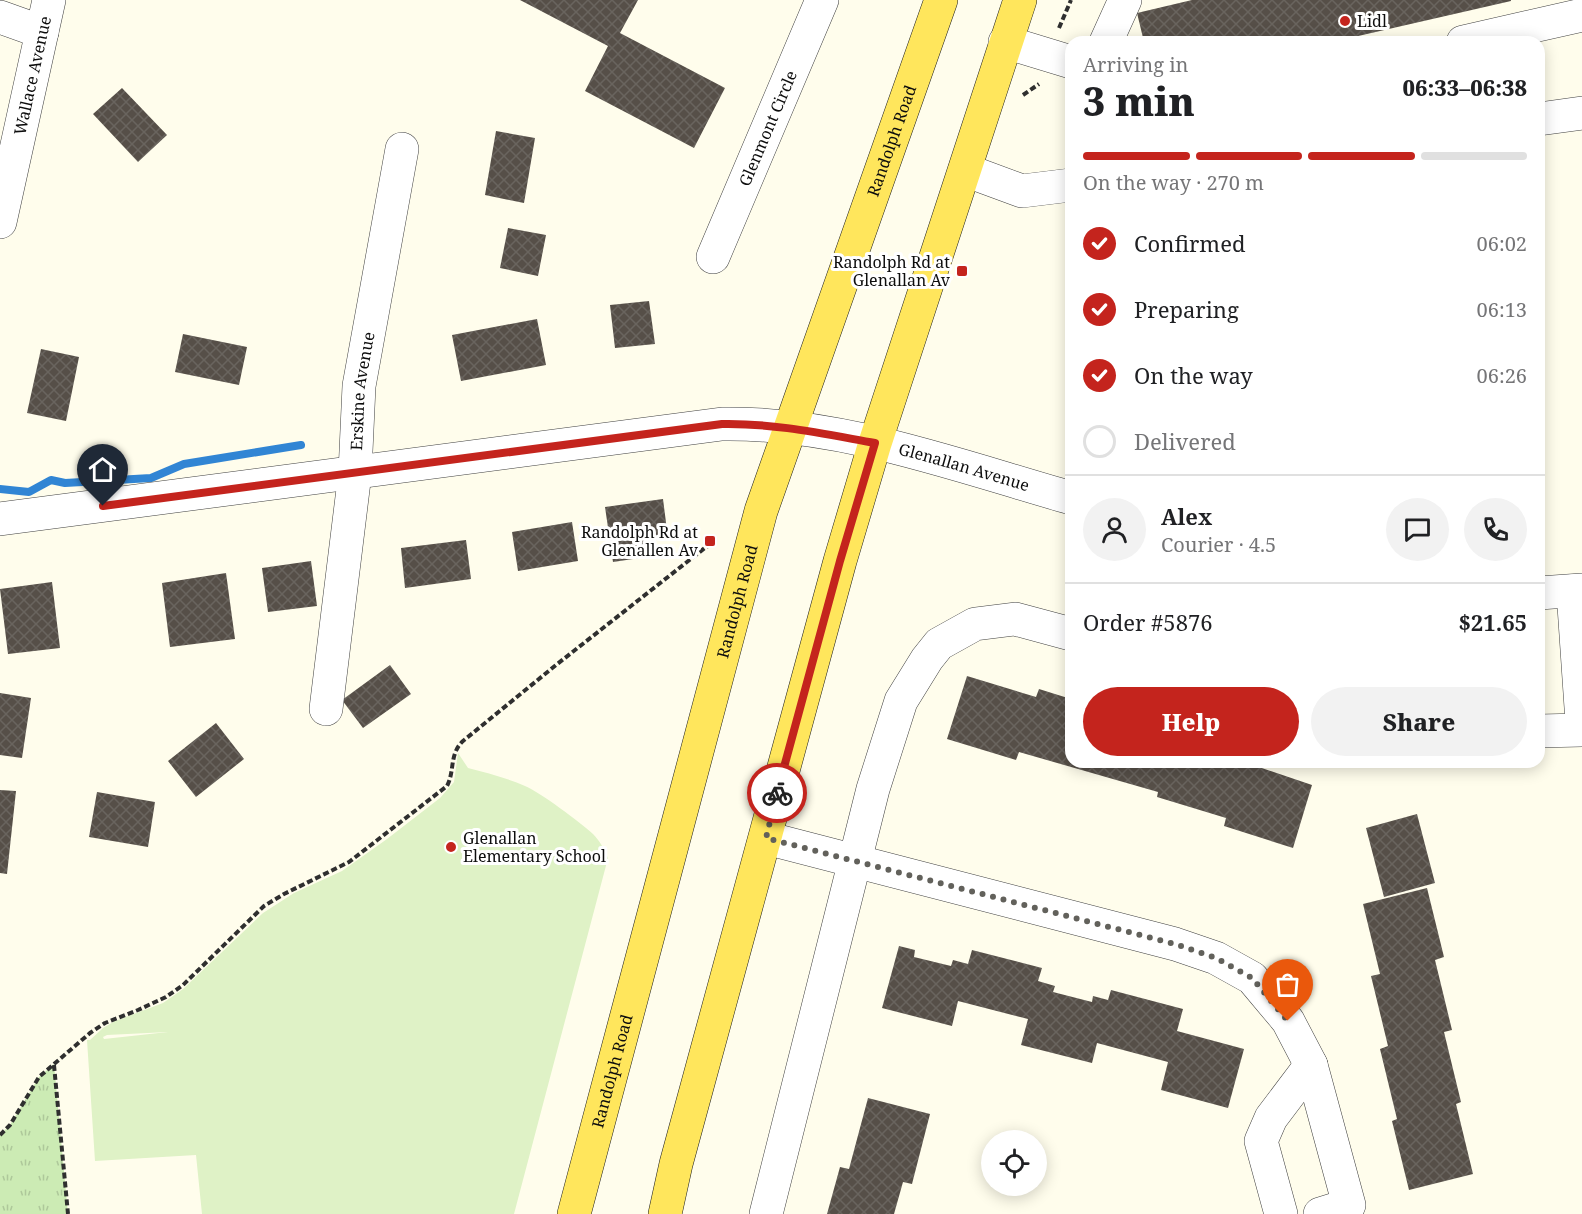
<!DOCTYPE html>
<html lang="en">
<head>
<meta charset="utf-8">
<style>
	:root { --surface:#fff; --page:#f2f2f2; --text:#202124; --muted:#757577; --line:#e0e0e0; --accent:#c4241d }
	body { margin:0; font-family:"Noto Serif",serif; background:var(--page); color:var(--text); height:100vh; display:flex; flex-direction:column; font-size:22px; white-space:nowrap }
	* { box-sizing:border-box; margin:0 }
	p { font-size:20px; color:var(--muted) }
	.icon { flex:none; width:33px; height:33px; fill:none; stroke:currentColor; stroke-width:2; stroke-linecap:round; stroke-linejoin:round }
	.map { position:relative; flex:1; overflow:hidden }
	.sheet { position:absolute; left:1065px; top:36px; width:480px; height:732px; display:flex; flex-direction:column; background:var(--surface); border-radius:18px; box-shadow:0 3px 15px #0003 }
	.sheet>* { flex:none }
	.fabs { position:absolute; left:981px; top:1130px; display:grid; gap:12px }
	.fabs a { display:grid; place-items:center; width:66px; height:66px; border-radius:50%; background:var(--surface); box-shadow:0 3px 15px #0003; font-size:30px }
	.pin { position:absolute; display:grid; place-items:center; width:51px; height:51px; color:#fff; margin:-62px -26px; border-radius:50% 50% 50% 0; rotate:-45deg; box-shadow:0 0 6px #0007 }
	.pin .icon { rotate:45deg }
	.courier { position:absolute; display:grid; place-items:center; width:60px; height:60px; margin:-30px; border:4px solid #c4241d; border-radius:50%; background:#fff; color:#222; box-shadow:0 2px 8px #0007 }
	.headline em { font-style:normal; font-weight:800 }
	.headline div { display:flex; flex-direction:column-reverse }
	.headline { display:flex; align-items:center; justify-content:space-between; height:102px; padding:0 18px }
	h1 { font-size:39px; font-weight:800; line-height:45px }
	.bar { display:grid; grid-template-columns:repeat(4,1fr); gap:9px 6px; align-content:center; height:72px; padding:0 18px }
	.bar i { height:8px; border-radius:4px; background:var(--line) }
	.bar .active { background:var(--accent) }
	.bar p { grid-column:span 4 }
	.line { display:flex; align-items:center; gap:15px; padding:0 18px; border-top:2px solid var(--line) }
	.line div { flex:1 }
	.round { display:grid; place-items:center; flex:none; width:63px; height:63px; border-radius:32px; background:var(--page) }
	ol { padding:0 18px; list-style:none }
	li { display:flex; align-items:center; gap:18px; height:66px }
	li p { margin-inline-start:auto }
	li .icon { padding:6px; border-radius:50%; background:var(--accent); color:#fff; stroke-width:4 }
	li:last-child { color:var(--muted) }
	li i { width:33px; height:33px; border:3px solid var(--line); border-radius:50% }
	.primary-button { display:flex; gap:12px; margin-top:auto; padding:12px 18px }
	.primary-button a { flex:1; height:69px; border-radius:36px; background:var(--accent); color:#fff; font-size:24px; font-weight:800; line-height:69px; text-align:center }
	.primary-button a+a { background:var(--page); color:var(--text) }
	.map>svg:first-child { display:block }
</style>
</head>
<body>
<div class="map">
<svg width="1582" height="1214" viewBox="0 0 1582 1214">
	<defs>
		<pattern id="park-tufts" width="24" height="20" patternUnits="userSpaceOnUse" patternTransform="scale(1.5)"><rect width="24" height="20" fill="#ccebb4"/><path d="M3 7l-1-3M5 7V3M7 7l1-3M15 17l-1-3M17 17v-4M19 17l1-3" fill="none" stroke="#aec89a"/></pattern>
		<pattern id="building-cross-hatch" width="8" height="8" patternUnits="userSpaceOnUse" patternTransform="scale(1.5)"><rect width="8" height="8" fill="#564f48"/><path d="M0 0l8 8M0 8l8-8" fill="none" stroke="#69645e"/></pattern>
	</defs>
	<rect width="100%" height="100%" fill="#fffdec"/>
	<path fill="url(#park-tufts)" d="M54,1064l14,150h-68v-79l10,-10 29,-48z"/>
	<path fill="#dff2c6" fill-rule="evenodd" d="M458,753l10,15c19,5 39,10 57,18 16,7 55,36 68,48 7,7 11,15 15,24l-94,356h-312l-6,-59 -101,6 -8,-121h3l13,-12 12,-7 48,-18 20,-14 80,-76 31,-20 48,-22 45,-32 53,-41 14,-16zM168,1032l-64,7 -1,-2 4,-2z"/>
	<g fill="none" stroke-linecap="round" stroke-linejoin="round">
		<path stroke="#3185d4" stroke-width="8" d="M0,489l29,3 22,-12 14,3 86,-5 33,-14 117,-19"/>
	</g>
	<path fill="url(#building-cross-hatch)" d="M520,0h118l-18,33 105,55 -31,60 -109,-57 23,-45z
		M1192,0h319v1l-179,41h-188l-7,-29z
		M122,88l45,47 -29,27 -45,-48z
		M496,131l39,7 -11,65 -39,-8z
		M508,228l38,7 -8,41 -38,-8z
		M649,301l6,43 -40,4 -5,-43z
		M537,319l9,46 -85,16 -9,-46z
		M183,334l64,13 -8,38 -64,-13z
		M41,349l38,8 -13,64 -39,-8z
		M663,499l5,39 -18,2 3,16 -40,6 -8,-55z
		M572,522l6,39 -60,10 -6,-39z
		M466,540l5,39 -66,9 -4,-40z
		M311,561l6,45 -49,6 -6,-44z
		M226,573l9,66 -65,8 -8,-64z
		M52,582l8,66 -52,6 -8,-65z
		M390,665l21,29 -48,34 -21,-28z
		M967,676l69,21 3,-8 32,10v63h173l68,23 -19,63 -69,-22 2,-8 -69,-21 1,-5 -139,-40 -3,8 -69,-21z
		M0,693l31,5 -9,60 -22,-3z
		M216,723l28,36 -48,38 -28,-36z
		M0,790l16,1 -9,83 -7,-1z
		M97,792l58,10 -7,45 -59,-10z
		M1417,814l18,69 -51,14 -18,-69z
		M1427,888l17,69 -9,3 17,70 -8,2 17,70 -5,2 17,70 -64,16 -17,-69 5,-2 -17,-70 8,-3 -17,-70 9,-2 -17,-70z
		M899,946l16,4 -1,7 37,9 2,-6 15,4 4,-14 70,18 -4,13 17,5 -2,6 39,10 1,-6 15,4 3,-10 72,19 -6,22 67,18 -16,59 -67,-18 7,-28 -71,-19 -5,20 -71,-18 7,-26 -70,-18 -6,25 -70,-18z
		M868,1098l62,16 -18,70 -9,-2 -9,32h-67l13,-47 9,2z"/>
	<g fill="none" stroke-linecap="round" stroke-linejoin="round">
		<defs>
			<g id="minor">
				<path d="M0,17l42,15"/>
				<path d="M1005,42l66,20"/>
				<path d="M1106,42l19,-42"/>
				<path d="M1463,42l119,-27"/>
				<path d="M1539,119l43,-6"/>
				<path d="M965,170l57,21 49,-6"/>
				<path id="s1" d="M0,222l49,-222"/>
				<path id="s2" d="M713,257l109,-257"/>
				<path id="s3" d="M0,519l722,-95c119,-2 236,42 349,74"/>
				<path d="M1573,591l9,131"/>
				<path d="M1539,593l43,-3"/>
				<path id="s4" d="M326,709l29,-236 4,-87 43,-237"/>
				<path d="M1539,731l43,-1"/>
				<path d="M766,838l409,106 41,14 36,20 36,43 23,44 38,140 -29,9"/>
				<path d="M766,1214l107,-425 28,-88 26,-42 12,-15 36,-20 40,-5 56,15"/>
				<path d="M1281,1214l-20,-73 10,-23 40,-53"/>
			</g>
			<g id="major">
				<path id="s5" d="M574,1214l187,-703 180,-511"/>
				<path d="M665,1214l11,-50 164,-603 35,-118 145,-443"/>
			</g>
		</defs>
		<use href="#minor" stroke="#404040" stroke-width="34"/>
		<use href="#major" stroke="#1e1e1e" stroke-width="34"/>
		<path stroke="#2f2f2f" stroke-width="4" stroke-dasharray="6 3" stroke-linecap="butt" d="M1059,28l12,-28
			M1023,95l16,-11
			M54,1065l14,149
			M0,1135l10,-10 29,-48 51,-44 15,-10 33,-13 28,-13 17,-12 81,-79 20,-12 65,-32 98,-76c8,-15 2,-32 16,-45l93,-76 150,-118 5,-2"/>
		<use href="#minor" stroke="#fff" stroke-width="33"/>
		<use href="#major" stroke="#ffe65c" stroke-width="33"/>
	</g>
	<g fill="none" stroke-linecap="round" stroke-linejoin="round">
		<path stroke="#62615b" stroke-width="6" stroke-dasharray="0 10.8" d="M777,793l-11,45 409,106 41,14 36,20 36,43"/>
		<path stroke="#c4241d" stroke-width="8" d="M103,506l619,-82c52,-1 102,10 153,19l-35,118 -63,232"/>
	</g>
	<g fill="#c4241d" stroke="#fff" stroke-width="2">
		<circle cx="1345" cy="21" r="6"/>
		<rect x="956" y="265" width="12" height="12" rx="3"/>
		<rect x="704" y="535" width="12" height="12" rx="3"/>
		<circle cx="451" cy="847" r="6"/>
	</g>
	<g text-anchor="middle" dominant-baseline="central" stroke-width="6" stroke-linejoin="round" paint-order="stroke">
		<g font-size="16" fill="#0d0d0d" stroke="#fff" text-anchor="start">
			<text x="1357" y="21">Lidl</text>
			<text x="950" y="262" text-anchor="end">Randolph Rd at<tspan x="950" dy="18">Glenallan Av</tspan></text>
			<text x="698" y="532" text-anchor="end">Randolph Rd at<tspan x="698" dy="18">Glenallen Av</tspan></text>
			<text x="463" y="838">Glenallan<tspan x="463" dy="18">Elementary School</tspan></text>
		</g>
		<g font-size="16" fill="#0d0d0d" stroke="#fff">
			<text stroke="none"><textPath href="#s1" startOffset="150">Wallace Avenue</textPath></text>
			<text stroke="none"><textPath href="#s2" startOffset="140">Glenmont Circle</textPath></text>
			<text stroke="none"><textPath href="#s5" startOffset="1120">Randolph Road</textPath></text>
			<text stroke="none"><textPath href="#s4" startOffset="320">Erskine Avenue</textPath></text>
			<text stroke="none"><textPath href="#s3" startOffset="975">Glenallan Avenue</textPath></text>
			<text stroke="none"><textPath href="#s5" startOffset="634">Randolph Road</textPath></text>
			<text stroke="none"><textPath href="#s5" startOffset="148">Randolph Road</textPath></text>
		</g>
	</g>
</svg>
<div class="fabs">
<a><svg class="icon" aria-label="locate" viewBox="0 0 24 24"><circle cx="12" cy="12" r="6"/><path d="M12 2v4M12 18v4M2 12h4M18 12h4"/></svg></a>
</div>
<div class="pin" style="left:1288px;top:1021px;background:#ea580c"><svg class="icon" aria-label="bag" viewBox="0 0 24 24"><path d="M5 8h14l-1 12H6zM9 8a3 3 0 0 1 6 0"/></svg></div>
<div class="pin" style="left:103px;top:506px;background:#1f2937"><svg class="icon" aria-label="home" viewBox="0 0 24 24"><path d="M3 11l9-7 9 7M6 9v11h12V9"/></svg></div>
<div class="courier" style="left:777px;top:793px"><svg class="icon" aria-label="bike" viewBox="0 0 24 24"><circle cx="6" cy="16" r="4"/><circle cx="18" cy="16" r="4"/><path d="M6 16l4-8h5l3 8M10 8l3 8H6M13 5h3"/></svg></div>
<section class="sheet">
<div class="headline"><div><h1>3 min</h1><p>Arriving in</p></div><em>06:33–06:38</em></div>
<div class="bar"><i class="active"></i><i class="active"></i><i class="active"></i><i></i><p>On the way · 270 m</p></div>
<ol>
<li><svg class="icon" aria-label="check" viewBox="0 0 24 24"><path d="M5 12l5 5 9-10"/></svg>Confirmed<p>06:02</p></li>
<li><svg class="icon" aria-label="check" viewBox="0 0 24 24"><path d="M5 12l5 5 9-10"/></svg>Preparing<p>06:13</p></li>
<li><svg class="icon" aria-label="check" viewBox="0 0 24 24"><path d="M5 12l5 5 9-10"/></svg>On the way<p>06:26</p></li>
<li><i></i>Delivered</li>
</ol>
<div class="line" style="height:108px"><a class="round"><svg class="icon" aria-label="person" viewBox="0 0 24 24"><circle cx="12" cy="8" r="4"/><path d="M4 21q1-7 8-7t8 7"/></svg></a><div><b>Alex</b><p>Courier · 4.5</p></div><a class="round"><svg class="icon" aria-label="chat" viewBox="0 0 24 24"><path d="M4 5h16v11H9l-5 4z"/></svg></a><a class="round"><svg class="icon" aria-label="phone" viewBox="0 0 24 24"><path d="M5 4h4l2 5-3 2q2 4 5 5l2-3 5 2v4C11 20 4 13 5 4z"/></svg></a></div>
<div class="line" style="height:78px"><div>Order #5876</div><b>$21.65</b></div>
<div class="primary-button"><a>Help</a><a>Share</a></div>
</section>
</div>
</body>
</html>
